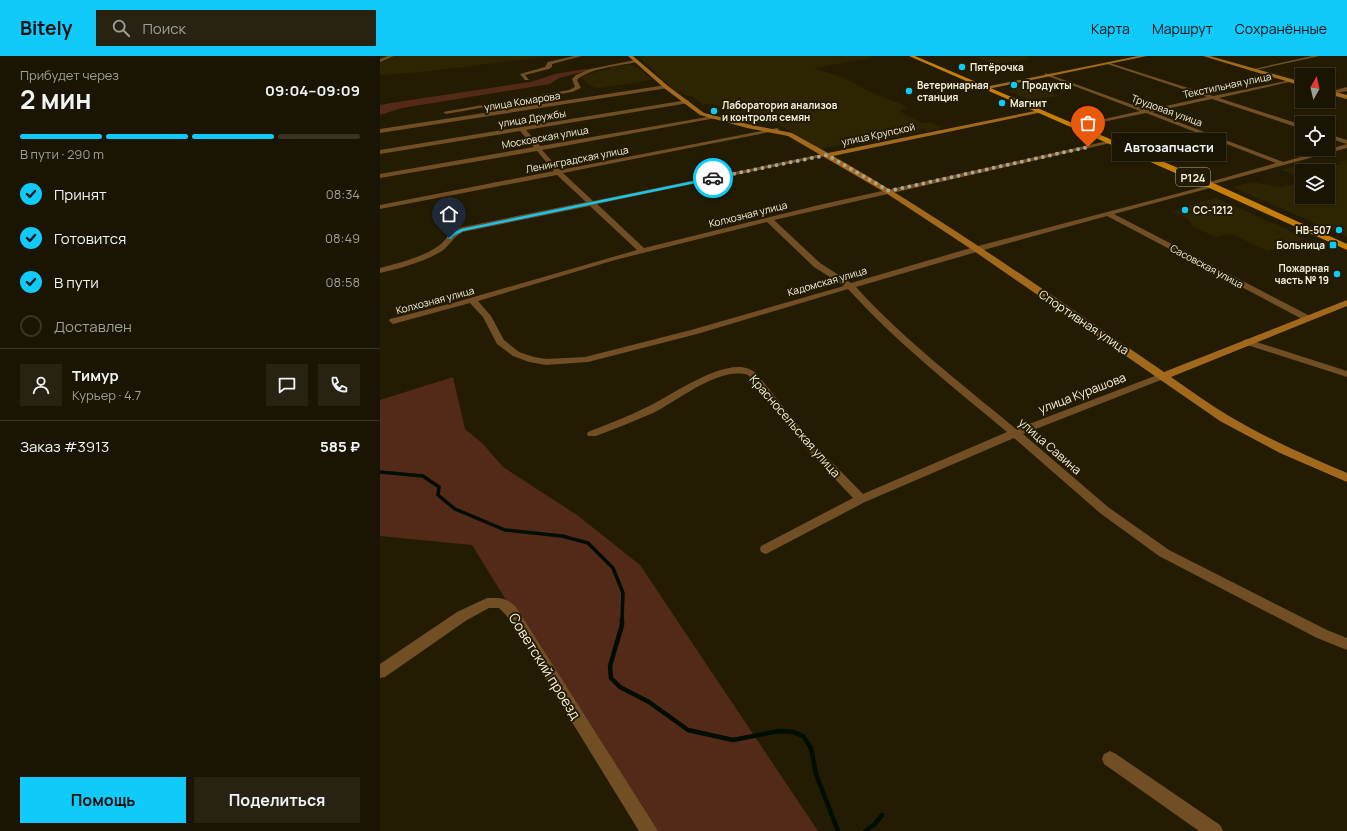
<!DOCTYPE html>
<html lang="ru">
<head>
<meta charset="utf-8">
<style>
	:root { --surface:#1a1502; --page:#272211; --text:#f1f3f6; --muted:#9f9f99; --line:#383424; --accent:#10cafa }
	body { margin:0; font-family:Manrope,sans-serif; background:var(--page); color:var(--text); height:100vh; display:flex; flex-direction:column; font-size:15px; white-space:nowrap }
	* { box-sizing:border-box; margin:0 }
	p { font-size:13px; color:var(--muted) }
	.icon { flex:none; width:22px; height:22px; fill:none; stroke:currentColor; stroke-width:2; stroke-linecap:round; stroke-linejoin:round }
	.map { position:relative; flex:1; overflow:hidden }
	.details { display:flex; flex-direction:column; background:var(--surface); width:380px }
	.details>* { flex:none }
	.needle { width:26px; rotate:8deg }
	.buttons { position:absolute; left:915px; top:12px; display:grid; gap:8px }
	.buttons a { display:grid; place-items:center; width:40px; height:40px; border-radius:0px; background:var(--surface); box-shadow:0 1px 3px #0004,0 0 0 1px var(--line); font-size:20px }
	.pin { position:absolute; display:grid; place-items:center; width:34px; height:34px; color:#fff; margin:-41px -17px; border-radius:50% 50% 50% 0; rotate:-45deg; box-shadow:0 0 4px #0007 }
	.pin .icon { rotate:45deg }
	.courier { position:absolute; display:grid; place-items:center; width:40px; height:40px; margin:-20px; border:3px solid #10cafa; border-radius:50%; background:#fff; color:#222; box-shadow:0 1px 5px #0007 }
	.bubble { position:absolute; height:28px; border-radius:0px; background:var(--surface); box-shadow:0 1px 3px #0004,0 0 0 1px var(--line); font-size:13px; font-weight:700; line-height:28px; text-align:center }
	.overview em { font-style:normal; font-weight:700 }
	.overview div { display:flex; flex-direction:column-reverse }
	.overview { display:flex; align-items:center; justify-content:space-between; height:68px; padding:0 20px }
	h1 { font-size:26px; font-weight:700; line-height:30px }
	.bar { display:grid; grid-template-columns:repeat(4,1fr); gap:6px 4px; align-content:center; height:48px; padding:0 20px }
	.bar i { height:5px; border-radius:3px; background:var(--line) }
	.bar .selected { background:var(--accent) }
	.bar p { grid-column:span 4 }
	.line { display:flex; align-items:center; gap:10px; padding:0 20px; border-top:1px solid var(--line) }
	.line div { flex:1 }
	.round { display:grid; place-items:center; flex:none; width:42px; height:42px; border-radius:0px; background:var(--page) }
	ol { padding:0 20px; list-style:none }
	li { display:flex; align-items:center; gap:12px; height:44px }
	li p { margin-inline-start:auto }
	li .icon { padding:4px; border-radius:50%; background:var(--accent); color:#111; stroke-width:4 }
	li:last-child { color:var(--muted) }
	li i { width:22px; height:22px; border:2px solid var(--line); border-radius:50% }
	.action { display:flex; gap:8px; margin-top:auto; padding:8px 20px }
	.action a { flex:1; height:46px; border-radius:0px; background:var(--accent); color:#111; font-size:16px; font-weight:700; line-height:46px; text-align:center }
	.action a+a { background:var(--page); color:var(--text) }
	header { display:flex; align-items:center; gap:24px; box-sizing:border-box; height:56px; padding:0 20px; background:var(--accent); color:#111 }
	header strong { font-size:19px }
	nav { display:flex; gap:22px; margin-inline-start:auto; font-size:14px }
	.search { width:280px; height:36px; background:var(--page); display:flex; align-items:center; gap:10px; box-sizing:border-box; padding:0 14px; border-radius:0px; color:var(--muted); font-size:15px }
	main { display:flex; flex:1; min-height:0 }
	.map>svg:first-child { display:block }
</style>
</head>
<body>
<header>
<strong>Bitely</strong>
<div class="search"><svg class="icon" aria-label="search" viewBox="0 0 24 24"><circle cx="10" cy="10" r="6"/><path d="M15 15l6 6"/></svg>Поиск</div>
<nav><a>Карта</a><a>Маршрут</a><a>Сохранённые</a></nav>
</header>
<main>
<section class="details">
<div class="overview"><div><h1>2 мин</h1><p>Прибудет через</p></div><em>09:04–09:09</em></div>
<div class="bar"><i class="selected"></i><i class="selected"></i><i class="selected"></i><i></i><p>В пути · 290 m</p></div>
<ol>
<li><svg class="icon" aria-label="check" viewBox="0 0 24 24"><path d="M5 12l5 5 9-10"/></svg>Принят<p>08:34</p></li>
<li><svg class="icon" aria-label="check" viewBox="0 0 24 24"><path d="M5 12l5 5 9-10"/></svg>Готовится<p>08:49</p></li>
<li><svg class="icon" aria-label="check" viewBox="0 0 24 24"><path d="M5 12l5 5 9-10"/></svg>В пути<p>08:58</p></li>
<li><i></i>Доставлен</li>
</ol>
<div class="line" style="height:72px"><a class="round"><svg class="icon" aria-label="person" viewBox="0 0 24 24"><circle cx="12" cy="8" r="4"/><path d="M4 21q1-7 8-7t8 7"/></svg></a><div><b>Тимур</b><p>Курьер · 4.7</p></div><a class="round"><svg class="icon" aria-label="chat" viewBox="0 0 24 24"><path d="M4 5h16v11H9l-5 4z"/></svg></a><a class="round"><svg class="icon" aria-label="phone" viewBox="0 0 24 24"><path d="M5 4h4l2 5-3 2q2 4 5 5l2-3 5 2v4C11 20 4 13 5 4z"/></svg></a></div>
<div class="line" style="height:52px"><div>Заказ #3913</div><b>585 ₽</b></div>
<div class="action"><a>Помощь</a><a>Поделиться</a></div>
</section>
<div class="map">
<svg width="967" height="775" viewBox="0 0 967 775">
	<rect width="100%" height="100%" fill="#231c02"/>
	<path fill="#2d2401" d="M0,0h172l-130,16 -42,3z
		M258,0h237l-6,1 2,1 -57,10 28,9 35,18 24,9 7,4 -7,2v2l21,11 9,-1 11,6 -15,3 -3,-2 -6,1 1,2 -44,9 -3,-2 -51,10 -48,-28 -23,4 -28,-18 -10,-3 -9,1 -11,-9h-5l-6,-5 -5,1z
		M645,0l5,3 -33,5 -23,-7z
		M249,9h4l2,3h4l13,12 -52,8 -10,-2 -10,-10 29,-7 2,-2z
		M654,29l7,3 18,8 -28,4 -24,-9 7,-3z
		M967,104v77l-115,-50 20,-5 29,5 21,-5v15h26v-26h-26v7l-21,-8 21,-5 15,5 25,-6 -4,-2z
		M836,142l59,26 30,15 -37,12 -37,-17 -16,3 -25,-12 2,-1 -5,-6 -15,-7 9,-2 4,2 3,-1 -4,-3z"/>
	<path fill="#532a18" d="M205,13l5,1 -31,8 -9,6 -148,24 -22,7v-10l11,-2 139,-21 25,-8z
		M73,321l12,52 18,15 20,23 74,48 63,50 178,266h-169l-177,-286 -92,-9v-136z"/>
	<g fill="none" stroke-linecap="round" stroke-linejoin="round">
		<path stroke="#000d01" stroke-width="3.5" d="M0,416l43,4 16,11 -1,8 17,14 50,21 57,6 26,7 25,25 10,25 -1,27"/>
		<path stroke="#000d01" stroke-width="4.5" d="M242,563v6l-12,41 1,12 9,9 29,15 39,28 45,10 46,-9 14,1 10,4 8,12 5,26 22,57
			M485,775l9,-6 8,-10"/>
		<path fill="#714e24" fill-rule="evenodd" d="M8,0h6l-14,6v-3z
			M194,0h8l-30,8v3l-3,2 -24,6 4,5h-4l-5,-6 25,-7 3,-5z
			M932,0h8l-69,15 -2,-1z
			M255,4l2,2c-17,4 -48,6 -60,18l4,8 -9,4 -126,22 -3,-2 126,-22 6,-3 -3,-8 4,-4 14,-6z
			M727,6l106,34 78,-16 -2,2 -70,16 83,27v4l-90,-30 -60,13 131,50 64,-18v4l-133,36 1,2 -1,1 -100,27 196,102 1,2 -1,2h-6l-197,-104 -127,35 -124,36c47,52 106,97 160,142l144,-55h6l2,2 -2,2 -143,56 85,73 61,43 158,80 20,8v12l-30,-12 -158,-82 -59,-43 -86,-75 -149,64 -99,52 -5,-2 -1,-3 1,-3 92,-48 -51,-54 -54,-69c-29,-9 -70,26 -95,38 -19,8 -38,16 -57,23h-8l-1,-2 1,-2c19,-8 39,-15 57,-24 25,-11 88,-59 112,-34l53,66 53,54 144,-62c-54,-45 -111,-90 -159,-143l-151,45 -109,28 -42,3 -17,-3 -16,-6 -16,-12 -14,-27 -13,-14 -77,21 -4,-3 1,-2 63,-16 184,-53 -47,-44 -127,26c-9,4 -13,13 -21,19 -18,11 -41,17 -62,22v-5c19,-5 40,-10 57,-21 8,-5 12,-14 21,-19l128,-26 -29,-27 -177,34v-4l174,-34 -17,-20 -157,27v-4l154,-27 -14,-16 -140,23v-4l307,-50 2,1v2l-163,27 14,16 173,-30 3,2 -174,32 18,20 217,-42 3,2 -217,43 30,28 234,-48 3,2 -233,49 47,44 175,-43 293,-65 3,2 -341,78 46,43 31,20 123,-36 232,-61v-3l70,-20 -130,-50 -73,15v-2l67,-15 -95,-36v-2l102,37 60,-13 -100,-33zM387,166l47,45 30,19 -153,44 -106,27 -39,2 -12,-2 -15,-5 -15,-12 -13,-24 -13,-15 137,-41z
			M286,29l3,2 -1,1 -288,45v-4z
			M967,31v4l-16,3 -3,-2z
			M948,78l19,6v4l-19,-6z
			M867,283l100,32v6l-103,-33 -2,-2 2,-2z
			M107,542c15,0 18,-1 29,9l142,224h-19l-133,-216 -7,-7h-10l-22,12 -82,57 -5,1v-14l77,-52z
			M730,695l6,3 104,71 3,6h-24l-95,-67 -2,-5 2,-5z"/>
		<path fill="#a2691d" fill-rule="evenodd" d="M248,0h5l35,30 36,27 43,11 45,9 36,20 212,-43v2l-2,1 -205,43c114,65 222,142 331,216l183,-72v6l-176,71c19,13 38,27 58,39 37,22 78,40 118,57v9l-67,-29 -60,-32 -246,-170 -88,-58 -98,-57 -41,-8 -47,-13 -36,-27z
			M758,0h9l-164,34 -3,-2z
			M823,0h7l92,26v4z
			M948,34l19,5v4l-19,-5z"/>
		<path fill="#c77e09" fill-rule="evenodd" d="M529,0h6l296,126 136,62v6l-142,-64z"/>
	</g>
	<path fill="#10cafa" d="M333,121l2,2 -252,52 -10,5 -2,3 -4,-1 3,-4 11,-5z"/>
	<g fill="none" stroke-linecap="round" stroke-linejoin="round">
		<path stroke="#aba692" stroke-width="4" stroke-dasharray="0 7.2" d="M333,122l114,-23 62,36 199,-44"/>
	</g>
	<g fill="#10cafa" stroke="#231c02" stroke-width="1.5">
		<circle cx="582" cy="11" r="4"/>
		<circle cx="634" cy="29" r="4"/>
		<circle cx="529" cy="35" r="4"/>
		<circle cx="622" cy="47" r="4"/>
		<circle cx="334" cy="55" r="4"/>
		<circle cx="805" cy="154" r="4"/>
		<circle cx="959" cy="174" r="4"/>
		<rect x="949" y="185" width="8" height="8" rx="2"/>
		<circle cx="957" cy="218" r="4"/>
	</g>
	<g text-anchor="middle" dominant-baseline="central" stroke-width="4" stroke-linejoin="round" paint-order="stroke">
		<g font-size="10" font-weight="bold" fill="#f4f0e0" stroke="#231c02" text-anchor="start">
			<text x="590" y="11">Пятёрочка</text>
			<text x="537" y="29">Ветеринарная<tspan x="537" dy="12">станция</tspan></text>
			<text x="642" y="29">Продукты</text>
			<text x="630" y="47">Магнит</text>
			<text x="342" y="49">Лаборатория анализов<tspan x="342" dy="12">и контроля семян</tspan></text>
			<text x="813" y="154">СС-1212</text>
			<text x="951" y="174" text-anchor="end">НВ-507</text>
			<text x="945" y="189" text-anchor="end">Больница</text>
			<text x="949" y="212" text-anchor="end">Пожарная<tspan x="949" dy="12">часть № 19</tspan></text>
		</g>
		<g font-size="10" fill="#f4f0e0" stroke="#231c02">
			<text transform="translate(847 29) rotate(-12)">Текстильная улица</text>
			<text transform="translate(142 45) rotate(-9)">улица Комарова</text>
			<text transform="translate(787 54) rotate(20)">Трудовая улица</text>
			<text transform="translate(152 62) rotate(-9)">улица Дружбы</text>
			<text transform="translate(498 78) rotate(-12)">улица Крупской</text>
			<text transform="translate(165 81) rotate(-10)">Московская улица</text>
			<text transform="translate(197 103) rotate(-11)">Ленинградская улица</text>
			<text transform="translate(368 158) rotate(-14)">Колхозная улица</text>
			<text transform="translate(827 210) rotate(28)">Сасовская улица</text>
			<text transform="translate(447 225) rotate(-16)">Кадомская улица</text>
			<text transform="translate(55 244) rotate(-15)">Колхозная улица</text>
		</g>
		<rect fill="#231c02" stroke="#b5b09d" stroke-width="1" x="796" y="112" width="34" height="18" rx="3"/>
		<g font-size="11" font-weight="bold" fill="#f4f0e0">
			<text x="813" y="121">Р124</text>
		</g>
		<g font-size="12" fill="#f4f0e0" stroke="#231c02">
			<text transform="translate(704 266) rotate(34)">Спортивная улица</text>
			<text transform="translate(702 337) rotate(-21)">улица Курашова</text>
			<text transform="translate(415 370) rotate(49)">Красносельская улица</text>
			<text transform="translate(670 390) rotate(41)">улица Савина</text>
		</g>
		<g font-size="14" fill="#f4f0e0" stroke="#231c02">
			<text transform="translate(165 610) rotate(58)">Советский проезд</text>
		</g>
	</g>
</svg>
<div class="buttons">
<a><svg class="needle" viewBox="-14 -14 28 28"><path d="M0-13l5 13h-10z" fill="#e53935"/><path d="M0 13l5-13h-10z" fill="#9f9f99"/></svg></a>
<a><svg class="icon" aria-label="locate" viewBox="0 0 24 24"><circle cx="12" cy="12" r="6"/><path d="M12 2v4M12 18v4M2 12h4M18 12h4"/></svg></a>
<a><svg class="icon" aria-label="layers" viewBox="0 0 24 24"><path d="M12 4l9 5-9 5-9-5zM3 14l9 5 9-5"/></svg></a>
</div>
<div class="pin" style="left:708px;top:91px;background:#ea580c"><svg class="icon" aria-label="bag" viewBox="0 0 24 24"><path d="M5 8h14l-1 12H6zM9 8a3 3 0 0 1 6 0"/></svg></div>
<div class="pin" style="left:69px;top:182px;background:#1f2937"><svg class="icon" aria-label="home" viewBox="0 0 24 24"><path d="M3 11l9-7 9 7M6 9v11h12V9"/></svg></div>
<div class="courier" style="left:333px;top:122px"><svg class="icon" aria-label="car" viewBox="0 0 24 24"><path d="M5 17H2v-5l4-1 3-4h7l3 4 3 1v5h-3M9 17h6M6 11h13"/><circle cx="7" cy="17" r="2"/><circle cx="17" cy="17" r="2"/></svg></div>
<div class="bubble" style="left:732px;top:77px;width:114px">Автозапчасти</div>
</div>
</main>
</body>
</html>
